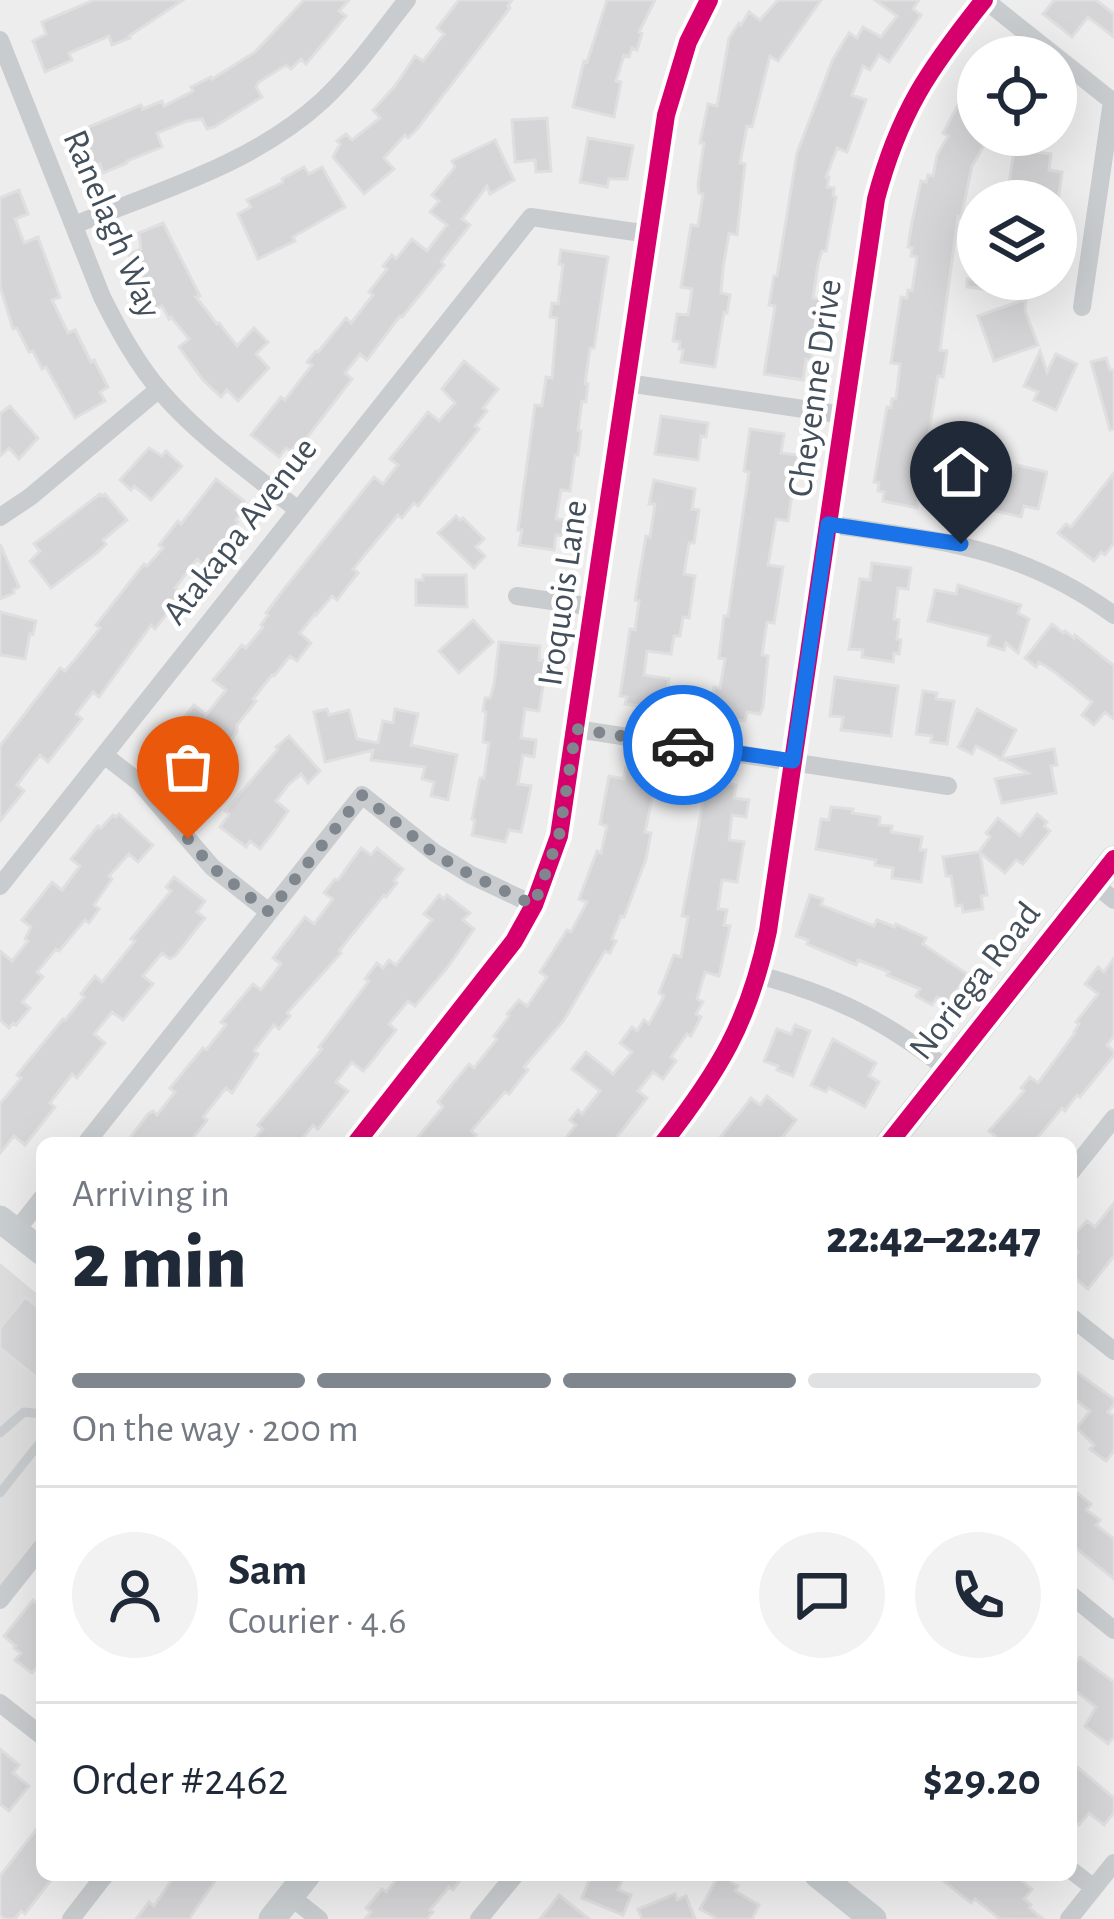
<!DOCTYPE html>
<html lang="en">
<head>
<meta charset="utf-8">
<style>
	:root { --surface:#fff; --page:#f2f2f3; --text:#1f2937; --muted:#747a83; --line:#e0e1e3; --accent:#7f868e }
	body { margin:0; font-family:"Alegreya Sans",sans-serif; background:var(--page); color:var(--text); height:100vh; display:flex; flex-direction:column; font-size:45px; white-space:nowrap }
	* { box-sizing:border-box; margin:0 }
	p { font-size:39px; color:var(--muted) }
	.icon { flex:none; width:66px; height:66px; fill:none; stroke:currentColor; stroke-width:2; stroke-linecap:round; stroke-linejoin:round }
	.map { position:relative; flex:1; overflow:hidden }
	.panel { position:absolute; left:36px; top:1137px; width:1041px; height:744px; display:flex; flex-direction:column; background:var(--surface); border-radius:18px; box-shadow:0 12px 48px #0002 }
	.panel>* { flex:none }
	.fabs { position:absolute; left:957px; top:36px; display:grid; gap:24px }
	.fabs a { display:grid; place-items:center; width:120px; height:120px; border-radius:50%; background:var(--surface); box-shadow:0 12px 48px #0002; font-size:60px }
	.pin { position:absolute; display:grid; place-items:center; width:102px; height:102px; color:#fff; margin:-123px -51px; border-radius:50% 50% 50% 0; rotate:-45deg; box-shadow:0 0 12px #0007 }
	.pin .icon { rotate:45deg }
	.courier { position:absolute; display:grid; place-items:center; width:120px; height:120px; margin:-60px; border:9px solid #1a73e8; border-radius:50%; background:#fff; color:#222; box-shadow:0 3px 15px #0007 }
	.overview em { font-style:normal; font-weight:800 }
	.overview div { display:flex; flex-direction:column-reverse }
	.overview { display:flex; align-items:center; justify-content:space-between; height:204px; padding:0 36px }
	h1 { font-size:78px; font-weight:800; line-height:90px }
	.bar { display:grid; grid-template-columns:repeat(4,1fr); gap:18px 12px; align-content:center; height:144px; padding:0 36px }
	.bar i { height:15px; border-radius:9px; background:var(--line) }
	.bar .on { background:var(--accent) }
	.bar p { grid-column:span 4 }
	.line { display:flex; align-items:center; gap:30px; padding:0 36px; border-top:3px solid var(--line) }
	.line div { flex:1 }
	.round { display:grid; place-items:center; flex:none; width:126px; height:126px; border-radius:63px; background:var(--page) }
	.map>svg:first-child { display:block }
</style>
</head>
<body>
<div class="map">
<svg width="1114" height="1919" viewBox="0 0 1114 1919">
	<rect width="100%" height="100%" fill="#eeeded"/>
	<path fill="#dfdedf" d="M0,1263l42,35v249l-42,53z"/>
	<path fill="#d5d5d7" stroke="#dfdfe0" stroke-width="3" d="M94,0h89l-54,36 1,2 -18,7 -3,-9 -40,17 3,7 -27,12 -12,-31 13,-7 -4,-12z
		M304,0h45l-10,11 7,5 -40,48 -5,-5 -10,10 -5,-4 -27,17 -3,5 6,10 -48,30 -7,2 -5,-10 -15,2 -30,12 5,14 -35,14v2l-24,10 -3,-9 -14,5 -14,-35 69,-29 2,4 19,-8 2,5 29,-15 -2,-4 20,-10 1,2 43,-27z
		M459,0h53l-4,6 2,2 -92,120 -10,10 -3,-3 -21,23 10,11 -30,25 -31,-37 7,-13 -3,-3 9,-7 6,6 28,-22 -7,-8 22,-24 20,-30 8,5 21,-27 -7,-6z
		M607,0h48l-16,32 3,1 -5,17 -5,-2 -3,9 -5,-2 -8,26 5,1 -7,35 -41,-10 11,-46 3,1z
		M778,0h43l-43,61 -8,-5 -18,71 -5,-1 -7,37 5,1 -8,71 -8,-2 -6,35 -2,25 9,2 -3,18 -3,-1 -9,55 -34,-5 2,-12 -4,-1 1,-7 -7,-1 4,-27 11,1 4,-26 -11,-2 10,-62 7,1 5,-32 -4,-1 -1,-9 6,-41h-4l8,-39 9,2 12,-68 10,-15 2,2 8,-13 11,8z
		M875,0h44l-6,9 8,6 -32,47 -10,-7 -9,15 -7,-4 -11,29 14,5 -19,52 -10,-4 -11,29h3l-2,10 7,1 -1,8 3,1 -10,54h-4l-4,13 -5,34 8,1 -10,61 -5,-1 -3,21 -39,-6 11,-68 -6,-1 5,-29h3l20,-123 36,-94 16,-26 8,5 6,-11 18,10 16,-21z
		M1054,0h42l18,14v23l-26,-20 -16,20 -29,-23z
		M959,103l19,11v21h12l-18,31 -11,51 -3,-1 -18,134 7,1 -4,26 -5,-1 -21,132 -34,-7 1,-9 -6,-1 1,-8 -5,-1 13,-75 4,1 1,-9h4l4,-35 -9,-1 10,-66 6,1 1,-8 4,1 5,-34 -6,-1 1,-8 -4,-1 4,-25 9,-41 5,1 2,-7 5,1 4,-21 11,-19 -5,-3z
		M547,118l4,53 -15,1 -1,-12 -20,2 -3,-42z
		M588,138l45,8 -6,33h-18l-2,8 -27,-5z
		M495,140l19,40 -24,14 -3,-8 -25,33 8,6 -29,37 3,3 -42,52 -2,-1 -33,44 -7,-6 -15,19 7,6 -53,69 -3,-3 -5,6 -5,-3 -7,9 -28,-22 30,-38 4,3 27,-35 -5,-3 9,-11 2,1 28,-34 5,5 22,-28 -4,-3 18,-23 -4,-3 9,-11 4,4 16,-20 15,12 20,-26 -17,-13 9,-11 -7,-6 23,-28 -3,-6z
		M1014,149l37,5 -2,16 13,2 -4,29h-48l3,-17h-4z
		M304,167l5,7 13,-7 23,40 -52,30 2,4 -37,18 -20,-45 13,-7 -4,-7 36,-18 -1,-3z
		M19,190l9,24 -13,5 9,24 14,-6 22,60 -8,3 16,33 7,-3 16,32 3,-2 14,27 -8,5 5,9 -30,17 -29,-51 -4,2 -9,-18 -4,1 -12,-24 -4,1 -13,-43v-88z
		M163,223l37,73 -4,1 21,27 2,-1 18,23 17,-18 14,14 -12,12 13,14 -31,33 -11,-11 -6,7 -18,-17 -24,-33 10,-8 -18,-22 -2,2 -7,-13 -9,4 -8,-17 -16,-39 12,-5 -2,-16z
		M561,250l47,7 -14,91h-4l-5,36h3l-2,18 -4,-1 -4,29 3,1 -3,24h-3l-5,36 -9,-1 -5,29 12,1 -2,16 -10,-1 -2,15 -35,-5 3,-15h-4l17,-125 7,1 4,-29 6,1 5,-60 -7,-1 2,-14 6,1 5,-39 -4,-1z
		M967,279h60v16l-60,-8z
		M1026,299l-1,12 13,34 -44,16 -16,-45z
		M1040,351l7,21 9,-18 21,10 -21,46 -22,-10 4,-8 -14,-6z
		M1106,358l4,12h4v59l-4,1 -19,-68z
		M464,361l34,28 -15,19 4,3 -12,15 4,3 -61,77 -4,-3 -12,15 -4,-3 -16,19 -29,35 5,4 -21,27 -5,-4 -16,19 -1,-1 -15,19 11,10 -14,18 -7,-5 -16,20 -2,-1 -19,24 3,2 -19,24v7l-35,44 -3,-2 -9,11 -26,-21 9,-11 -11,-8 32,-40 12,10 20,-25 -13,-10 29,-35 4,3 17,-21 -2,-2 7,-10 -2,-2 18,-24 90,-112 9,7 15,-19 -8,-6 38,-47 11,9 16,-18 -13,-14z
		M10,406l28,32 -19,21 -10,-11 -9,8v-42z
		M661,416l47,7 -2,14 -5,-1 -3,24 -43,-6z
		M750,429l34,5 -3,19 17,2 -10,66 -12,-2 -8,46 15,2 -9,56 -7,-1 -5,33 6,1 -5,51 -3,7 -13,-2 -2,9 -28,-4 1,-6 -7,-1 3,-23 6,1 5,-29 -6,-1 5,-42h4l21,-144 -5,-1z
		M149,448l13,8 4,-5 16,15 -31,34 -17,-14 -3,4 -11,-10z
		M954,457l61,15 2,-7 30,7 -9,37 -14,-3 -3,11 -58,-14 3,-10 -20,-6z
		M1114,473v70l-9,12 -4,-3 -7,9 -36,-28 8,-9 5,3z
		M216,479l28,22 -8,9 4,4 -4,6 2,2 -32,44 -9,-7 -22,29 7,6 -27,35 -4,-4 -52,72 -6,-5 -17,22 6,5 -34,43 -8,-7 -23,30 7,6 -24,30v-75l60,-78 5,3 13,-15 22,-28 -4,-3 37,-47 11,-14 3,2 16,-18 -4,-3 19,-24 3,3z
		M654,480l41,9 -3,20 7,1 -5,33h-5l-5,31 11,2 -6,42 -6,-1 -3,19h-6l-3,18 -24,-3 -3,24 25,4 -3,18 5,1 -2,12 -44,-6 2,-7 -7,-1 10,-67 5,1 4,-29 -4,-1 11,-64 4,1 5,-33h-6z
		M100,494l2,2 3,-2 22,26 -24,20 3,4 -8,8 -47,36 -21,-27 10,-10 -6,-7z
		M456,516l4,4 3,-2 21,21 -8,8 9,9 -11,12 -36,-35z
		M0,544l19,43 -6,3 1,3 -14,6z
		M872,563l39,5 -3,21 -10,-1 -4,31 5,1 -2,19 4,1 -2,14 -5,-1 -1,9 -31,-5 1,-7 -14,-1 11,-70 10,1z
		M423,575h43l1,32 -51,-2v-25h7z
		M958,585l63,20 -3,8 11,6 -11,34 -12,-10 -2,7 -16,-5 2,-9 -62,-15 7,-31 21,4z
		M0,612l36,9 -3,13 -3,-1 -5,26 -25,-4z
		M473,620l20,22 -34,31 -20,-22z
		M1052,624l11,9 2,-2 9,7 1,-3 39,31v53l-9,-7 -11,13 -12,-10 10,-13 -36,-29 -17,-11 -3,5 -11,-9z
		M499,642l41,4 -1,14 8,1 -8,50 -14,-2 -4,29 15,2 -2,17 -11,-2 -5,29 13,2 -3,15 -7,31 -12,-2 -4,12 -33,-7 3,-15 -3,-1 8,-41h4l5,-35 -6,-1 3,-30 -3,-1 2,-13h5l4,-13z
		M835,677l63,9 -7,50 -50,-6 2,-13 -13,-1z
		M923,691l14,2 -1,6 18,2 -7,43 -16,-2 1,-6 -16,-2z
		M327,709l2,6 20,-5 8,29 21,4 5,-22 10,2 2,-14 23,5 -7,31 46,10 -9,45 -17,-4 3,-14 -12,-3 3,-12 -54,-7 2,-10 -48,12 -11,-50z
		M977,709l39,21 -15,29 53,-10 3,16 -6,1 5,27 -54,10 -7,-24 33,-6 -52,-27 -4,8 -14,-7z
		M289,736l31,35 -12,12 -7,-9 -13,11 -12,16 12,10 -14,20 -14,18 -10,-8 -4,6 -26,-20 9,-13 -4,-3 53,-62 -2,-2z
		M626,767l32,5 -13,60 6,1 -5,26 -22,58 -3,-1 -9,23 4,2 -6,12 -5,-2 -41,69 -40,47 4,3 -19,24 -4,-2 -34,39 5,4 -7,8h-56l30,-36 -5,-5 11,-14 20,-24 5,4 23,-29 -3,-3 15,-20 -2,-2 12,-14 8,6 20,-29 -7,-5 27,-42 4,2 16,-30 -8,-3 18,-48 4,2 6,-27 -7,-2 9,-48 15,3z
		M707,780l29,5 -2,13 15,2 -3,17 -14,-2 -3,25 15,2 -7,40 -15,-2 -4,29 9,1 -3,15 6,1 -11,50 -14,-4 -8,27 6,3 -7,12 5,3 -10,19 -4,-2 -16,23 5,4 -13,18 -10,-7 -15,19 9,7 -35,45h-50l14,-18 -6,-5 8,-10 4,4 18,-23 -28,-22 14,-17 27,22 19,-22 -12,-9 12,-16 5,4 7,-11 5,4 15,-28 -5,-3 15,-38 7,2 7,-40 -6,-1z
		M831,807l22,2 -1,4 28,4 -1,8 13,1 -1,6 31,5 -2,13h6l-5,32 -29,-4 1,-10 -18,-3 1,-5 -60,-11 5,-30 8,1z
		M119,814l34,31 -15,17 -9,-8 -20,22 3,3 -18,26 5,4 -10,14 -4,-3 -26,31 -3,-2 -19,23 6,5 -21,25 8,6 -14,17 -3,-2 -4,5 -9,-8v-69l12,10 16,-20 -3,-2 6,-12 -9,-7 30,-38 10,8 18,-24 -9,-7 27,-33 3,2 12,-13 3,2z
		M1037,814l10,8 -3,4 6,5 -27,33 -7,-4 -11,13 -25,-20 7,42 -6,1 2,13 -20,3 -1,-7 -6,1 -5,-30h-5l-3,-19 36,-5 11,-15 -4,-4 12,-15 22,18z
		M361,848l10,7 6,-7 26,21 -9,12 3,2 -11,14 -2,-2 -45,56 2,2 -8,9 -46,51 3,3 -11,13 -5,-4 -20,26 4,3 -26,39 -6,-5 -23,29 4,3 -18,23h-63l22,-29 5,-3 4,4 18,-23 -5,-4 33,-40 3,2 20,-25 -5,-3 32,-38 8,6 20,-26 -8,-6 32,-41 9,7 19,-25 -9,-6 11,-14 3,1z
		M174,877l31,24 -8,11 8,6 -29,37 -6,4 -8,-6 -19,23 10,8 -30,36 -11,-8 -18,22 11,9 -28,35 -5,-4 -22,29 5,4 -30,38 -11,-9 -14,17v-49l21,-26 -4,-3 46,-56 2,1 19,-23 -3,-3 14,-18 7,6 33,-41 -4,-2 40,-48 -5,-4z
		M439,895l5,4 3,-4 23,18 -7,7 11,9 -27,39 -32,38 -7,-5 -19,23 7,6 -28,36 -5,5 -11,-9 -16,20 12,9 -30,38 -5,-4 -14,18h-48l12,-14 -5,-4 64,-76 -3,-2 50,-66 -4,-2 12,-16 6,5 6,-8 7,5 36,-45 -8,-6z
		M810,895l13,4 -2,6 53,21 3,-6 18,7 1,-3 30,14 -3,6 44,30 -17,28 -13,-5 -5,8 -16,-9 4,-7 -33,-14 2,-3 -31,-12 -2,5 -49,-21 1,-4 -12,-4z
		M1114,958v78l-7,9 7,6v4l-34,42 -3,-2 -12,16 -3,-3 -29,35h-30l-14,-12 35,-40 -3,-3 9,-11 8,6 37,-50 -1,-1 5,-8 -3,-2 22,-28 -13,-10 13,-17 6,5z
		M795,1025l15,6 -17,45 -16,-6 1,-4 -14,-5 13,-32 14,5z
		M833,1039l43,24 -7,13 10,6 -14,25 -36,-19 -3,4 -15,-7z
		M767,1096l29,24 -18,23h-62l35,-45 9,7z
		M1114,1203v53l-26,33 -17,-14v-15l7,-8 -7,-5v-9l16,-17 8,6z
		M25,1297l17,13v72l-42,-34v-20z
		M1071,1368l43,31v6l-6,7 6,4v35l-8,10 -16,-12 4,-4 -17,-17 13,-17 -19,-15z
		M1071,1488l20,16 -5,6 14,10 -4,5 18,14v40l-43,-35z
		M33,1600l9,7v55l-10,11 -17,-13 6,-7 -7,-5 2,-2 -12,-10z
		M1080,1657l34,25v55l-6,7 -23,-18 11,-19 -25,-20v-19z
		M0,1749l19,16 -6,8 16,13 -20,25 -9,-7z
		M1076,1766l38,32v15l-10,12 -15,-12 -10,12 -8,-6v-46z
		M42,1822v53h13l-30,39 -4,-3 -6,8h-10l-5,-4v-39z
		M175,1875h44l-30,44h-53l13,-17 5,4z
		M400,1875h64l-11,15 -4,-3 -19,23 3,2 -6,7h-62l6,-7 -5,-4 16,-19 4,3z
		M591,1875h33l-6,15 13,5 -8,20 -41,-17z
		M719,1875h16l-4,7 7,4 -3,5 24,14 -7,14h-34l-18,-10z
		M936,1875h79l17,14 -8,10 7,6 -2,3 14,11h-43l-25,-20 -4,4z
		M675,1894l2,6 9,-4 9,23h-53l-4,-10z
		M559,1895l30,24h-49z"/>
	<g fill="none" stroke-linecap="round" stroke-linejoin="round">
		<path stroke="#c9ccce" stroke-width="9" d="M0,1433l24,-21 18,2
			M0,1493l42,-53"/>
		<path stroke="#c9ccce" stroke-width="18" d="M985,0l127,101 -30,206
			M0,40l102,257c17,34 35,67 60,96 39,45 90,80 136,117
			M74,225c85,-34 180,-61 249,-125 32,-30 57,-66 84,-100
			M627,383l217,32
			M0,517l30,-20 129,-108
			M828,524c111,17 191,22 286,91
			M517,596l77,11
			M576,729l372,57
			M104,755l36,28 72,84 57,45
			M1094,884l20,16
			M0,886l531,-669 118,17
			M759,975c77,21 125,45 188,94
			M86,1143l276,-348 73,58 36,22 63,30
			M356,1143l158,-202 20,-36 25,-69 107,-721 22,-73 21,-42
			M663,1143c56,-72 86,-121 105,-212l108,-732c23,-87 53,-130 108,-199
			M1071,1172l43,-54
			M16,1231l26,-33
			M1071,1317l43,34
			M1071,1595l43,35
			M0,1600l42,-53
			M0,1703l42,33
			M1071,1870l23,18
			M290,1896l29,23
			M71,1919l34,-44
			M479,1919l36,-44
			M1069,1919l45,-56"/>
		<path stroke="#c9ced1" stroke-width="27" d="M889,1143l225,-284
			M0,1219l42,33
			M818,1875l55,44
			M272,1919l35,-44"/>
		<defs>
			<path id="cycleway" d="M356,1143l158,-202 20,-36 25,-69 107,-721 22,-73 21,-42
				M663,1143c56,-72 86,-121 105,-212l108,-732c23,-87 53,-130 108,-199
				M889,1143l225,-284"/>
		</defs>
		<use href="#cycleway" stroke="#fff" stroke-width="26"/>
		<use href="#cycleway" stroke="#d6006c" stroke-width="18"/>
	</g>
	<g fill="none" stroke-linecap="round" stroke-linejoin="round">
		<path stroke="#7f868e" stroke-width="12" stroke-dasharray="0 21.6" d="M188,839l24,28 57,45 93,-117 73,59 36,21 63,30 25,-69 17,-107 107,16"/>
		<path stroke="#1a73e8" stroke-width="15" d="M683,745l110,16 35,-237 133,20"/>
	</g>
	<g text-anchor="middle" dominant-baseline="central" stroke-width="9" stroke-linejoin="round" paint-order="stroke">
		<g font-size="36" fill="#434f5b" stroke="#fff">
			<text transform="translate(112 224) rotate(67)">Ranelagh Way</text>
			<text transform="translate(815 388) rotate(-82)">Cheyenne Drive</text>
			<text transform="translate(240 531) rotate(-52)">Atakapa Avenue</text>
			<text transform="translate(563 593) rotate(-82)">Iroquois Lane</text>
			<text transform="translate(975 981) rotate(-52)">Noriega Road</text>
		</g>
	</g>
</svg>
<div class="fabs">
<a><svg class="icon" aria-label="locate" viewBox="0 0 24 24"><circle cx="12" cy="12" r="6"/><path d="M12 2v4M12 18v4M2 12h4M18 12h4"/></svg></a>
<a><svg class="icon" aria-label="layers" viewBox="0 0 24 24"><path d="M12 4l9 5-9 5-9-5zM3 14l9 5 9-5"/></svg></a>
</div>
<div class="pin" style="left:188px;top:839px;background:#ea580c"><svg class="icon" aria-label="bag" viewBox="0 0 24 24"><path d="M5 8h14l-1 12H6zM9 8a3 3 0 0 1 6 0"/></svg></div>
<div class="pin" style="left:961px;top:544px;background:#1f2937"><svg class="icon" aria-label="home" viewBox="0 0 24 24"><path d="M3 11l9-7 9 7M6 9v11h12V9"/></svg></div>
<div class="courier" style="left:683px;top:745px"><svg class="icon" aria-label="car" viewBox="0 0 24 24"><path d="M5 17H2v-5l4-1 3-4h7l3 4 3 1v5h-3M9 17h6M6 11h13"/><circle cx="7" cy="17" r="2"/><circle cx="17" cy="17" r="2"/></svg></div>
<section class="panel">
<div class="overview"><div><h1>2 min</h1><p>Arriving in</p></div><em>22:42–22:47</em></div>
<div class="bar"><i class="on"></i><i class="on"></i><i class="on"></i><i></i><p>On the way · 200 m</p></div>
<div class="line" style="height:216px"><a class="round"><svg class="icon" aria-label="person" viewBox="0 0 24 24"><circle cx="12" cy="8" r="4"/><path d="M4 21q1-7 8-7t8 7"/></svg></a><div><b>Sam</b><p>Courier · 4.6</p></div><a class="round"><svg class="icon" aria-label="chat" viewBox="0 0 24 24"><path d="M4 5h16v11H9l-5 4z"/></svg></a><a class="round"><svg class="icon" aria-label="phone" viewBox="0 0 24 24"><path d="M5 4h4l2 5-3 2q2 4 5 5l2-3 5 2v4C11 20 4 13 5 4z"/></svg></a></div>
<div class="line" style="height:156px"><div>Order #2462</div><b>$29.20</b></div>
</section>
</div>
</body>
</html>
